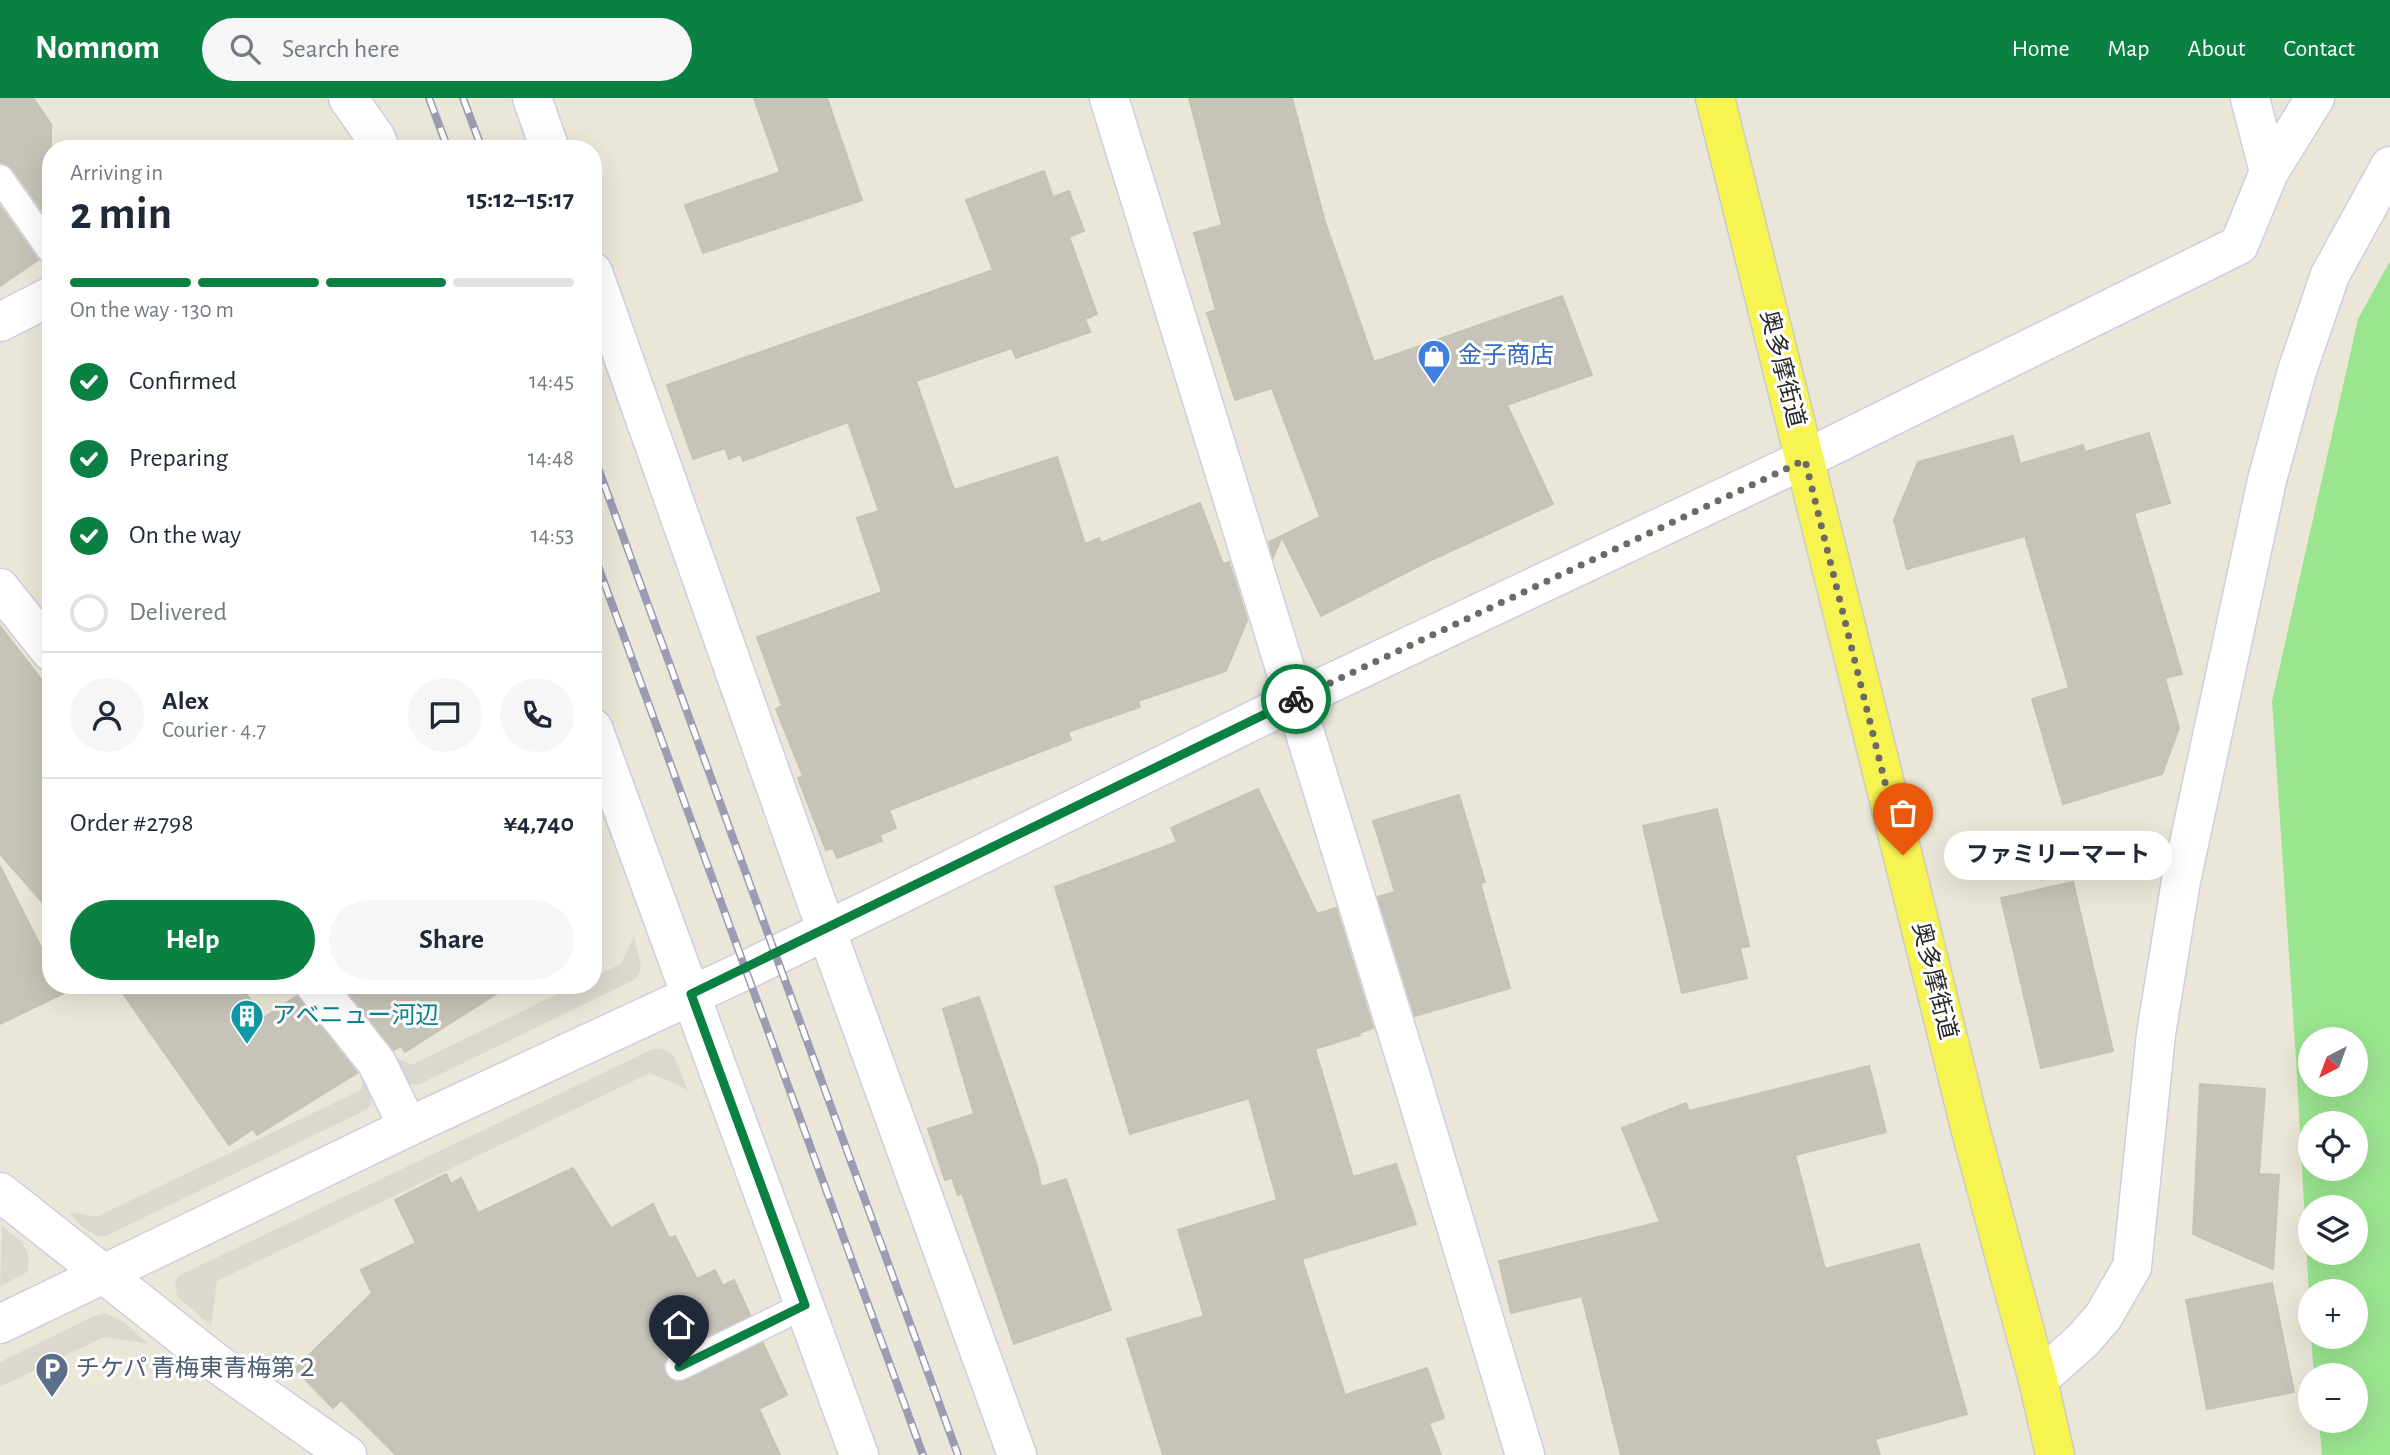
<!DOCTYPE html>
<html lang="en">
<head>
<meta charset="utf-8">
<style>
	:root { --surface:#fff; --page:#f6f6f7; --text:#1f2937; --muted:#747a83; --line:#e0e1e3; --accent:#0b8043 }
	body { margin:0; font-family:"Alegreya Sans","Noto Sans JP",sans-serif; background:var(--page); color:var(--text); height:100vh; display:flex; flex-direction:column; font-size:26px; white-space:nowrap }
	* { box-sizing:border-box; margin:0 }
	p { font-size:23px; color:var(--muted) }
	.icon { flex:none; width:38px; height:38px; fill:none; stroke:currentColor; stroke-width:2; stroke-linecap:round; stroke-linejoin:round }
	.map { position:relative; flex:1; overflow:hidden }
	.drawer { position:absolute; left:42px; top:42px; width:560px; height:854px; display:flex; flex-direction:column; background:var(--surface); border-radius:28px; box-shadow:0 7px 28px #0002 }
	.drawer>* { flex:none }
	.needle { width:46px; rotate:221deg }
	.controls { position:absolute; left:2298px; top:929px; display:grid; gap:14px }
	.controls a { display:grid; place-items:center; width:70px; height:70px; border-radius:50%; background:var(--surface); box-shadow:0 7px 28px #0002; font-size:35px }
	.pin { position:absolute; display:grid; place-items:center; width:60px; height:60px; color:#fff; margin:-72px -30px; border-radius:50% 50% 50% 0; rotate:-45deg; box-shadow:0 0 7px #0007 }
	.pin .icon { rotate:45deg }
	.courier { position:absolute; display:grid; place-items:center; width:70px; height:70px; margin:-35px; border:5px solid #0b8043; border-radius:50%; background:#fff; color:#222; box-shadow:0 2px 9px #0007 }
	.bubble { position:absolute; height:49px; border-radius:24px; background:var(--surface); box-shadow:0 7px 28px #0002; font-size:23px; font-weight:700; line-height:49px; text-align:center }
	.headline em { font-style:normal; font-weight:700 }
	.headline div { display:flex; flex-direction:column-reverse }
	.headline { display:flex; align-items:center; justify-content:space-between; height:119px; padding:0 28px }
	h1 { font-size:46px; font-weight:700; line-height:52px }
	.bar { display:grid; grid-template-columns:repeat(4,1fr); gap:10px 7px; align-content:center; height:84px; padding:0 28px }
	.bar i { height:9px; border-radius:5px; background:var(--line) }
	.bar .selected { background:var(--accent) }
	.bar p { grid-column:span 4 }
	.line { display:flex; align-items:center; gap:18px; padding:0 28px; border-top:2px solid var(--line) }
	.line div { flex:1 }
	.round { display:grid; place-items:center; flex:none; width:74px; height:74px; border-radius:37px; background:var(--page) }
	ol { padding:0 28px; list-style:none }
	li { display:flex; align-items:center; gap:21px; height:77px }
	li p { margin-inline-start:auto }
	li .icon { padding:7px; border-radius:50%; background:var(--accent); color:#fff; stroke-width:4 }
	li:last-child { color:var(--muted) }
	li i { width:38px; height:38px; border:4px solid var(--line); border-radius:50% }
	.action { display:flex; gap:14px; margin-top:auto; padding:14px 28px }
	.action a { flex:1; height:80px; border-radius:42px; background:var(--accent); color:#fff; font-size:28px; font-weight:700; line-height:80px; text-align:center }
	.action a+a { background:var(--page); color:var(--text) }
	header { display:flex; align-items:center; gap:42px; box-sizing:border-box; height:98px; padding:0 35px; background:var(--accent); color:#fff }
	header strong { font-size:33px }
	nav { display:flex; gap:38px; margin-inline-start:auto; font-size:24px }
	.search { width:490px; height:63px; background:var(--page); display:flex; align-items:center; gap:18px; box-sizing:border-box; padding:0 24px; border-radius:38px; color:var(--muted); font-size:26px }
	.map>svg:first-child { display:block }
</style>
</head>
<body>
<header>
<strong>Nomnom</strong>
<div class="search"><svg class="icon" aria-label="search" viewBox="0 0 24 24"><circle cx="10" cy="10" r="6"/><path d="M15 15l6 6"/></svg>Search here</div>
<nav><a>Home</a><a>Map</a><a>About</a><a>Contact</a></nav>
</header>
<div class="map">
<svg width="2390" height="1357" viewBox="0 0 2390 1357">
	<rect width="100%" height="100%" fill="#ebe7d8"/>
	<path fill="#9be590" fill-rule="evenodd" d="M2390,163v1194h-68l-3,-34h37v-45l-42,-1 -3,-38h45v-45h-46v22l-14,-254 -24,-359 86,-382zM2310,942h46v45h-46zM2310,1026h46v45h-46zM2310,1110h46v45h-46z"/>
	<path fill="#dbd9cf" d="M634,838l7,29 -1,8 -6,7 -214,104 -8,1 -8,-5 -13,-25 20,10 165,-80h17v-8l28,-13z
		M660,950l8,3 6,6 14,33 -38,-17 -433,208 -6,45 -34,-30 -2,-14 5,-7 473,-226z
		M364,976l8,22 -1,8 -5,6 -260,126h-9l-7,-4 -11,-8 -10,-12 27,5 265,-127z
		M2,1128l18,14 7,11 2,10 -2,11 -27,15z
		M105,1215l19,9 25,22 -45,-7 -104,50v-25l94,-46z"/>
	<path fill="#c6c3b8" stroke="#c6c3b2" stroke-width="2" d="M0,0h33l18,26v99l-38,-54 -6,-5 -7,-2z
		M754,0h73l35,102 -159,53 -18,-48 95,-33z
		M1189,0h103l33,124 49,140 188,-66 30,79 -85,30 46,99 -126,58 -106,54 -39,-79 -9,20 -4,-15 51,-25 -48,-129 -37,12 -28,-87 9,-3 -22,-77 28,-8z
		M1044,73l9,26 16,-6 15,40 -15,6 28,77 -12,5 5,13 -74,26 -4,-10 -96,33 38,109 103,-33 28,87 14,-6 2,5 99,-40 23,61 6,-2 18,58 -21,51 -88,30 2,6 -72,25 3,8 -182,70 7,18 -16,7 2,6 -45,17 -4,-10 -7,2 -28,-72 5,-2 -27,-67 6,-3 -25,-69 125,-45 -25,-74 22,-7 -31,-89 -105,39 -2,-7 -12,5 -4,-11 -32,11 -26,-74 326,-115 -27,-70z
		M0,108l38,54 -38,26z
		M2149,335l21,70 -36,10 48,161 -17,4 14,50 -17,46 -99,30 -31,-105 37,-11 -44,-152 -118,33 -13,-49 24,-58 95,-26 7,28 63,-19 2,7z
		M0,528l51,66v220l-51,-58z
		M1258,691l59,125 19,-6 37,120 -14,5 1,2 -45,14 38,128 43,-13 20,60 -114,35 43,136 82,-27 17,50 -15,5 12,32h-278l-36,-116 77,-23 -26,-86 99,-30 -28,-102 -119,36 -75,-247 122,-45 -6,-14z
		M1459,697l26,87 -5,1 30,105 -95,28 -37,-119 17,-5 -22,-71z
		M1717,711l32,137 -9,2 7,30 -65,15 -39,-167z
		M0,768l51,101v18h9l4,8 -64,31z
		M2073,784l40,169 -72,17 -40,-170z
		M117,887h123l23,33 34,-22 60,77 -100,62 -4,-6 -24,16z
		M343,887h167l-105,67 -4,-6 -7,4z
		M979,899l58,169 4,21 25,-8 45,131 -97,34 -52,-151 -4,2 -6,-17 -7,2 -17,-51 46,-15 -31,-105z
		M1869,968l17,66 -91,23 30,114 94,-25 48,170 -92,25 5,16h-259l-39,-159 -71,17 -12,-52 161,-39 -38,-94 64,-25 3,8z
		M2200,986l65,5 -6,85 20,1 -6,94 -80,-35z
		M573,1070l38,60 42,-24 16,34 6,-2 22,43 18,-9 8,16 11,-6 16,35 -79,38 -5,5 -3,7 2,8 6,7 6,3 8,-2 78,-38 24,52 -28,14 21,46h-384l-55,-55 -8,8 -38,-39 77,-76 -11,-23 55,-27 -21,-43 51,-26 5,10 10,-6 17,35z
		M2272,1185l22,109 -87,17 -21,-109z"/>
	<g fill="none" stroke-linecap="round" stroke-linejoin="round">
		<defs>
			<path id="lane" d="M0,80l51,73
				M679,1269l126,-62"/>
			<path id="street" d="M348,0l28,40 4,11
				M532,0l18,51
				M1109,0l303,982 113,375
				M2250,0l19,74
				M593,174l233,657 191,526
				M0,224l51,-26
				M1805,361l434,-214 30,-73 46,-74
				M0,490l51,64
				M593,630l266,727
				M315,887l62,78 31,64
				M0,1094l215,170 132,93
				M2038,1282l45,-40 20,-23 29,-50 24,-233 25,-153 86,-401 30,-109 33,-96 60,-109"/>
			<path id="secondary" d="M0,1226l408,-197 338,-157 549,-270 510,-241"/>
			<path id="primary" d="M1715,0l257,1037 66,245 17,75"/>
		</defs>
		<use href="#lane" stroke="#cdcde2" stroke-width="29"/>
		<use href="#street" stroke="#cdcde2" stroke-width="41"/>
		<use href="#secondary" stroke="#cdcde2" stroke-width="41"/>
		<use href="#primary" stroke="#cbcbcb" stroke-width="41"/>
		<use href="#lane" stroke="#fff" stroke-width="26"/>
		<use href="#street" stroke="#fff" stroke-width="38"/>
		<use href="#secondary" stroke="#fff" stroke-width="38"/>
		<use href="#primary" stroke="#f7f451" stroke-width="38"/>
		<defs>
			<path id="rail" d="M429,0l19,51
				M463,0l19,51
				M593,356l365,1001
				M593,454l330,903"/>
		</defs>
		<use href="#rail" stroke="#9c9bb3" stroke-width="8"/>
		<use href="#rail" stroke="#fff" stroke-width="5" stroke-dasharray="16" stroke-linecap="butt"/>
	</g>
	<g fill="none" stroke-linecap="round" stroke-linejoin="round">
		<path stroke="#6c6a65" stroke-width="7" stroke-dasharray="0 12.6" d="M1296,601l509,-239 98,395"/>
		<path stroke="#0b8043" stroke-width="9" d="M679,1269l126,-62 -114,-311 605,-295"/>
	</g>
	<defs>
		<symbol id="shop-pin" viewBox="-11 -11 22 30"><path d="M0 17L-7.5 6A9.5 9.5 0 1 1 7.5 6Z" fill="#3f7fe0" stroke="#fff"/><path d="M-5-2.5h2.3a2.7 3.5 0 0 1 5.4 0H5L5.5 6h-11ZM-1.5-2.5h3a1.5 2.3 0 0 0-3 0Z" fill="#fff"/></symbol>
		<symbol id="building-pin" viewBox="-11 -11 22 30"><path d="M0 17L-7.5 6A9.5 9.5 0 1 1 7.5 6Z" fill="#0f9aa8" stroke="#fff"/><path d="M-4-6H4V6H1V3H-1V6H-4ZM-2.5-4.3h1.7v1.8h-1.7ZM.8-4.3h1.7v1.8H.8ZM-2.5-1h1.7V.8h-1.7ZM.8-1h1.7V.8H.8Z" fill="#fff"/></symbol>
		<symbol id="parking-pin" viewBox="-11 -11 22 30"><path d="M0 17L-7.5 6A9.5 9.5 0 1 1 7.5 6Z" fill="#5c6f8a" stroke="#fff"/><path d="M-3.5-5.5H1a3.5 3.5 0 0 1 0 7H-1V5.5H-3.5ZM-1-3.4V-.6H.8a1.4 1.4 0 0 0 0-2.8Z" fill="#fff"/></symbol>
	</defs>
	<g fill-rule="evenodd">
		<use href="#shop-pin" x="1415" y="239" width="38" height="52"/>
		<use href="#building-pin" x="228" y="899" width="38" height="52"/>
		<use href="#parking-pin" x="33" y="1252" width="38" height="52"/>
	</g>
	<g text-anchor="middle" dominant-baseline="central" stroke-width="6" stroke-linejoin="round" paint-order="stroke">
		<g font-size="24" fill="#366cbe" stroke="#fff" text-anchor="start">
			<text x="1458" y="258">金子商店</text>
		</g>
		<g font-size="24" fill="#272727" stroke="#fff">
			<text transform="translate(1782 271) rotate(76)">奥多摩街道</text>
			<text transform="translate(1934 883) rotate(76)">奥多摩街道</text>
		</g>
		<g font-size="24" fill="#0d838f" stroke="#fff" text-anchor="start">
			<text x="272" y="918">アベニュー河辺</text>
		</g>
		<g font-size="24" fill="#4e5e75" stroke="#fff" text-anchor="start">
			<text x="76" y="1271">チケパ 青梅東青梅第２</text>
		</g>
	</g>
</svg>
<div class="controls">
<a><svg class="needle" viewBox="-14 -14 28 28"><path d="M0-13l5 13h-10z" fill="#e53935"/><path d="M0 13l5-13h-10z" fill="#747a83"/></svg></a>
<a><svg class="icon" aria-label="locate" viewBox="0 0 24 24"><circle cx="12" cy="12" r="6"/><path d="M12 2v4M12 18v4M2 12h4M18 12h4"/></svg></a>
<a><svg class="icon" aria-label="layers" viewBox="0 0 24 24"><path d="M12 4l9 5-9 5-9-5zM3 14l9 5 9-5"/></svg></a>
<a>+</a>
<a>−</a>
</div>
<div class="pin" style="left:1903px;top:757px;background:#ea580c"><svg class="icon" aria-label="bag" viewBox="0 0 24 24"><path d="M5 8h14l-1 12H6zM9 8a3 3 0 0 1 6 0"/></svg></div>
<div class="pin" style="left:679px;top:1269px;background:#1f2937"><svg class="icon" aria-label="home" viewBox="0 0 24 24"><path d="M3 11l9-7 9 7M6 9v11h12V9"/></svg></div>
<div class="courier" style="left:1296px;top:601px"><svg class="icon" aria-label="bike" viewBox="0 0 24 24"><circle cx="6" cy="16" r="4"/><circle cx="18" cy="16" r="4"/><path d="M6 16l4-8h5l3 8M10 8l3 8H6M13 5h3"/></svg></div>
<div class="bubble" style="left:1944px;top:733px;width:228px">ファミリーマート</div>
<section class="drawer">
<div class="headline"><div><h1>2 min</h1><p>Arriving in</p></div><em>15:12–15:17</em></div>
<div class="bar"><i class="selected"></i><i class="selected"></i><i class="selected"></i><i></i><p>On the way · 130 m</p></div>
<ol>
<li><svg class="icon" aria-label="check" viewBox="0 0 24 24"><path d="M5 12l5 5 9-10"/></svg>Confirmed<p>14:45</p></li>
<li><svg class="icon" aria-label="check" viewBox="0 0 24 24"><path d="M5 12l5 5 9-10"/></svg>Preparing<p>14:48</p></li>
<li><svg class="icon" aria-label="check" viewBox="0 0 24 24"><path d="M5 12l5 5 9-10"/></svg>On the way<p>14:53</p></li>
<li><i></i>Delivered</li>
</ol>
<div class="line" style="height:126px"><a class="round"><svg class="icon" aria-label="person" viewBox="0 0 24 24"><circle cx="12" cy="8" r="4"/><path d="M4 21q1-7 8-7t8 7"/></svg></a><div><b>Alex</b><p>Courier · 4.7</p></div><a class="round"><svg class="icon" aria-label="chat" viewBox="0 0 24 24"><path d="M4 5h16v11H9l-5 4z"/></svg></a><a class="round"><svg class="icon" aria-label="phone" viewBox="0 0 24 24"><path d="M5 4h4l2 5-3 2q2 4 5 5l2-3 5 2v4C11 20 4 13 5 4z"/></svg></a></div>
<div class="line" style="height:91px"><div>Order #2798</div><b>¥4,740</b></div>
<div class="action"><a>Help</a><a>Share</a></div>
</section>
</div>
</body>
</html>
